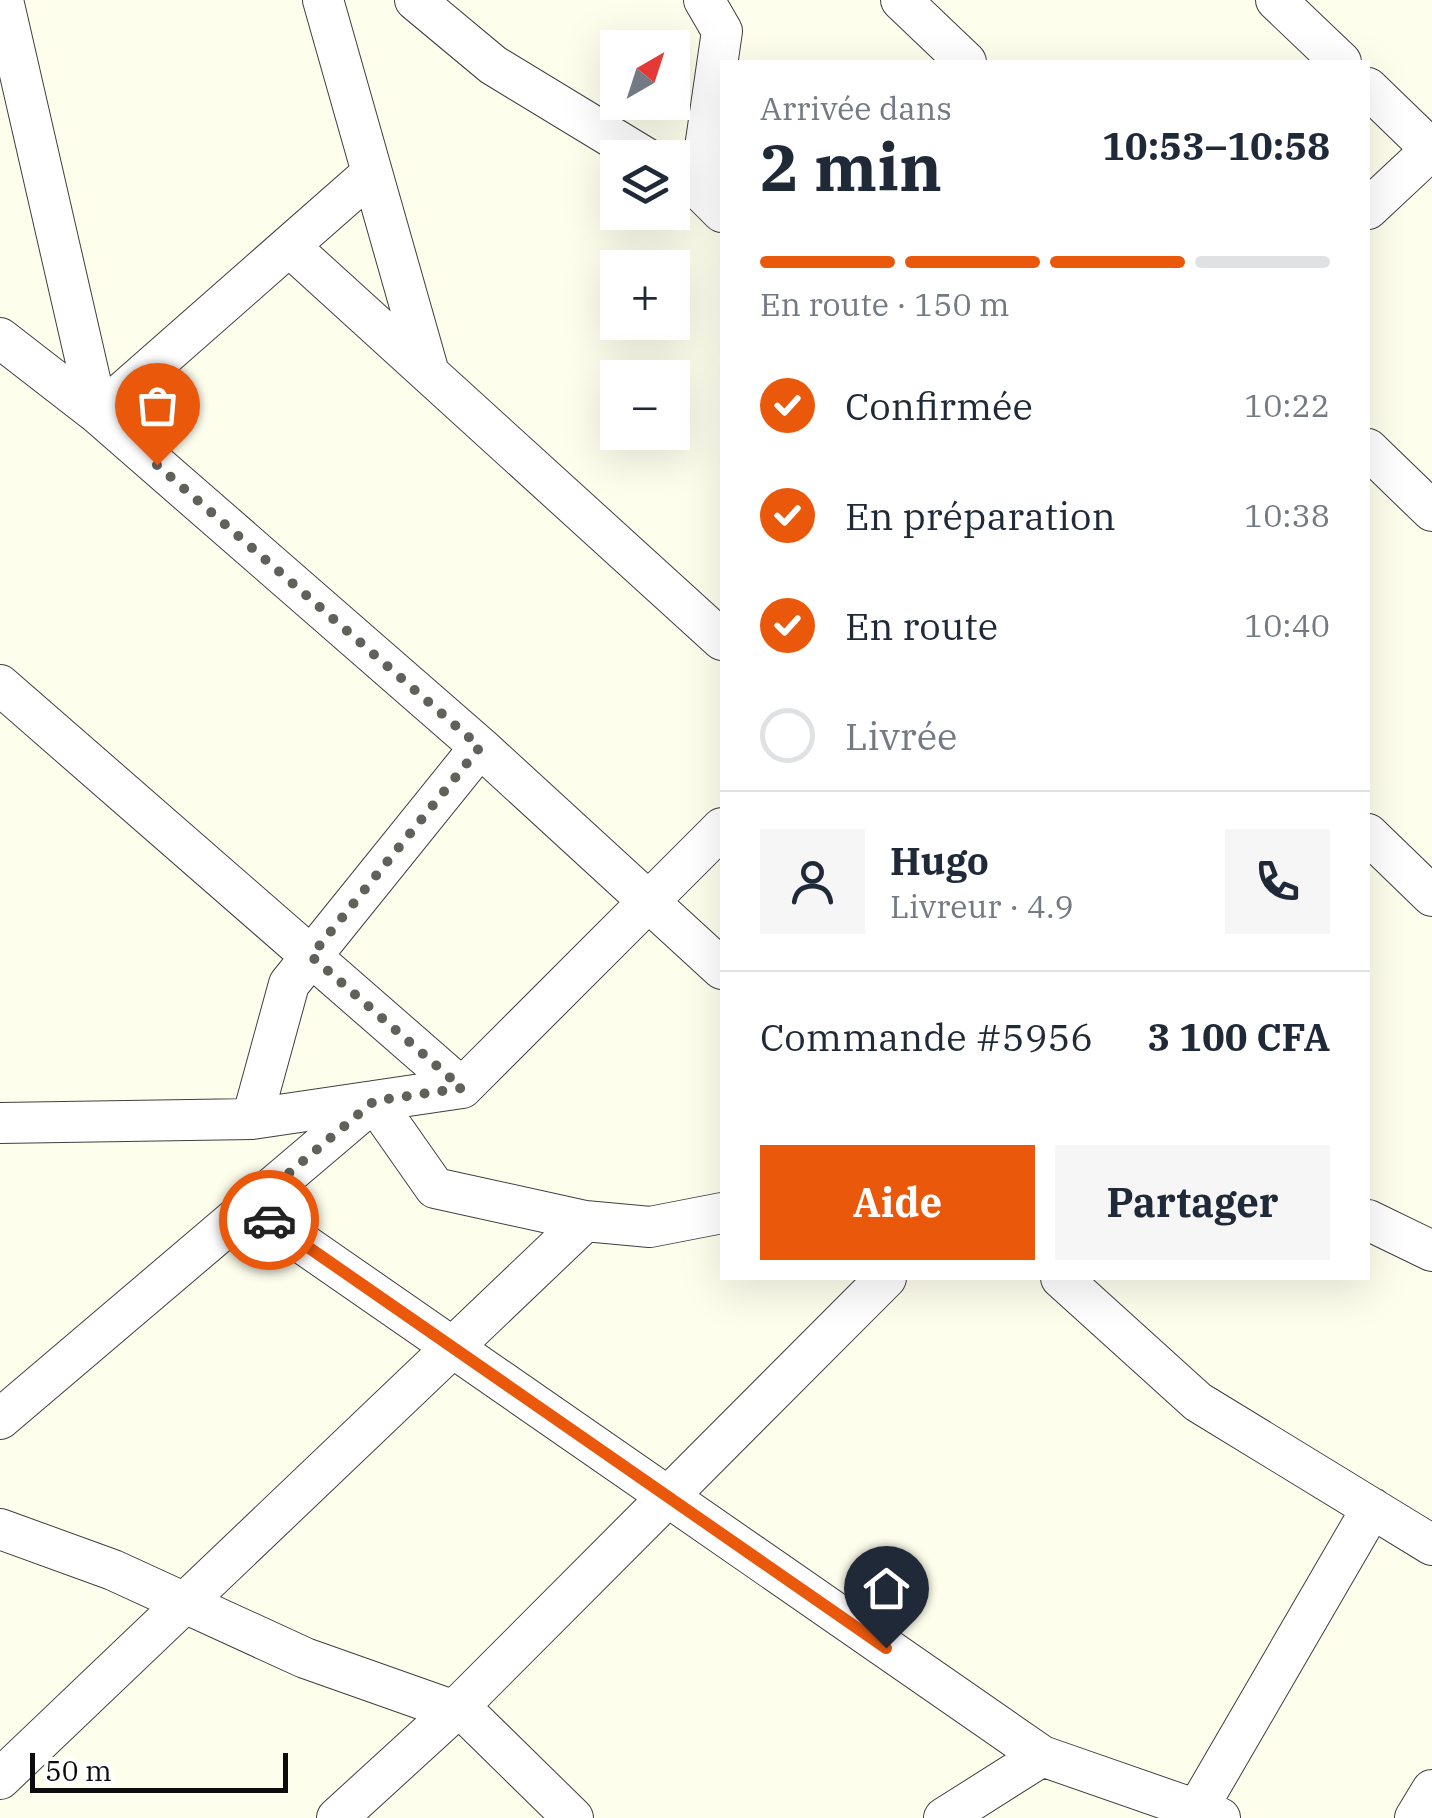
<!DOCTYPE html>
<html lang="fr">
<head>
<meta charset="utf-8">
<style>
	:root { --surface:#fff; --page:#f6f6f7; --text:#1f2937; --muted:#747a83; --line:#e0e1e3; --accent:#ea580c }
	body { margin:0; font-family:"IBM Plex Serif",serif; background:var(--page); color:var(--text); height:100vh; display:flex; flex-direction:column; font-size:38px; white-space:nowrap }
	* { box-sizing:border-box; margin:0 }
	p { font-size:32px; color:var(--muted) }
	.icon { flex:none; width:55px; height:55px; fill:none; stroke:currentColor; stroke-width:2; stroke-linecap:round; stroke-linejoin:round }
	.map { position:relative; flex:1; overflow:hidden }
	.sheet { position:absolute; left:720px; top:60px; width:650px; height:1220px; display:flex; flex-direction:column; background:var(--surface); border-radius:0px; box-shadow:0 10px 40px #0002 }
	.sheet>* { flex:none }
	.needle { width:65px; rotate:39deg }
	.controls { position:absolute; left:600px; top:30px; display:grid; gap:20px }
	.controls a { display:grid; place-items:center; width:90px; height:90px; border-radius:0px; background:var(--surface); box-shadow:0 10px 40px #0002; font-size:50px }
	.scale { position:absolute; left:30px; bottom:25px; width:258px; box-sizing:border-box; padding-left:10px; border:5px solid #0c0c0c; border-top:0; font-size:28px; line-height:35px; white-space:nowrap; color:#0c0c0c; -webkit-text-stroke:8px #fff; paint-order:stroke }
	.pin { position:absolute; display:grid; place-items:center; width:85px; height:85px; color:#fff; margin:-102px -42px; border-radius:50% 50% 50% 0; rotate:-45deg; box-shadow:0 0 10px #0007 }
	.pin .icon { rotate:45deg }
	.courier { position:absolute; display:grid; place-items:center; width:100px; height:100px; margin:-50px; border:8px solid #ea580c; border-radius:50%; background:#fff; color:#222; box-shadow:0 2px 12px #0007 }
	.headline em { font-style:normal; font-weight:700 }
	.headline div { display:flex; flex-direction:column-reverse }
	.headline { display:flex; align-items:center; justify-content:space-between; height:170px; padding:0 40px }
	h1 { font-size:65px; font-weight:700; line-height:75px }
	.bar { display:grid; grid-template-columns:repeat(4,1fr); gap:15px 10px; align-content:center; height:120px; padding:0 40px }
	.bar i { height:12px; border-radius:8px; background:var(--line) }
	.bar .on { background:var(--accent) }
	.bar p { grid-column:span 4 }
	.line { display:flex; align-items:center; gap:25px; padding:0 40px; border-top:2px solid var(--line) }
	.line div { flex:1 }
	.round { display:grid; place-items:center; flex:none; width:105px; height:105px; border-radius:0px; background:var(--page) }
	ol { padding:0 40px; list-style:none }
	li { display:flex; align-items:center; gap:30px; height:110px }
	li p { margin-inline-start:auto }
	li .icon { padding:10px; border-radius:50%; background:var(--accent); color:#fff; stroke-width:4 }
	li:last-child { color:var(--muted) }
	li i { width:55px; height:55px; border:5px solid var(--line); border-radius:50% }
	.primary-button { display:flex; gap:20px; margin-top:auto; padding:20px 40px }
	.primary-button a { flex:1; height:115px; border-radius:0px; background:var(--accent); color:#fff; font-size:40px; font-weight:700; line-height:115px; text-align:center }
	.primary-button a+a { background:var(--page); color:var(--text) }
	.map>svg:first-child { display:block }
</style>
</head>
<body>
<div class="map">
<svg width="1432" height="1818" viewBox="0 0 1432 1818">
	<rect width="100%" height="100%" fill="#fdfeec"/>
	<g fill="none" stroke-linecap="round" stroke-linejoin="round">
		<defs>
			<path id="minor" d="M3,0l95,414
				M323,0l106,373
				M415,0l78,65 153,93
				M901,0l65,62
				M1276,0l65,62
				M1368,88l64,62
				M672,174l27,15 23,23
				M699,189l23,-158 -18,-31
				M1368,209l64,-60
				M289,246l433,394
				M0,338l98,76 382,333 242,222
				M98,414l274,-241
				M1368,449l64,62
				M0,685l462,403
				M1368,834l64,62
				M252,1119l37,-135 191,-237
				M0,1123l252,-4 210,-31 260,-260
				M250,1207l792,549
				M1368,1220l64,31
				M1061,1278l137,124 234,143
				M0,1419l374,-318 61,87 150,33 65,6 72,-14
				M0,1529l113,41 192,88 164,58 104,102
				M0,1779l585,-558
				M337,1818l117,-107 432,-433
				M944,1818l98,-62 178,62
				M1192,1818l180,-310
				M1415,1818l17,-28"/>
		</defs>
		<use href="#minor" stroke="#3f3f3f" stroke-width="42"/>
		<use href="#minor" stroke="#fff" stroke-width="40"/>
	</g>
	<g fill="none" stroke-linecap="round" stroke-linejoin="round">
		<path stroke="#60615a" stroke-width="10" stroke-dasharray="0 18" d="M157,465l323,282 -169,209 151,132 -88,13 -124,105 19,14"/>
		<path stroke="#ea580c" stroke-width="12" d="M269,1220l617,428"/>
	</g>
</svg>
<div class="controls">
<a><svg class="needle" viewBox="-14 -14 28 28"><path d="M0-13l5 13h-10z" fill="#e53935"/><path d="M0 13l5-13h-10z" fill="#747a83"/></svg></a>
<a><svg class="icon" aria-label="layers" viewBox="0 0 24 24"><path d="M12 4l9 5-9 5-9-5zM3 14l9 5 9-5"/></svg></a>
<a>+</a>
<a>−</a>
</div>
<div class="scale">50 m</div>
<div class="pin" style="left:157px;top:465px;background:#ea580c"><svg class="icon" aria-label="bag" viewBox="0 0 24 24"><path d="M5 8h14l-1 12H6zM9 8a3 3 0 0 1 6 0"/></svg></div>
<div class="pin" style="left:886px;top:1648px;background:#1f2937"><svg class="icon" aria-label="home" viewBox="0 0 24 24"><path d="M3 11l9-7 9 7M6 9v11h12V9"/></svg></div>
<div class="courier" style="left:269px;top:1220px"><svg class="icon" aria-label="car" viewBox="0 0 24 24"><path d="M5 17H2v-5l4-1 3-4h7l3 4 3 1v5h-3M9 17h6M6 11h13"/><circle cx="7" cy="17" r="2"/><circle cx="17" cy="17" r="2"/></svg></div>
<section class="sheet">
<div class="headline"><div><h1>2 min</h1><p>Arrivée dans</p></div><em>10:53–10:58</em></div>
<div class="bar"><i class="on"></i><i class="on"></i><i class="on"></i><i></i><p>En route · 150 m</p></div>
<ol>
<li><svg class="icon" aria-label="check" viewBox="0 0 24 24"><path d="M5 12l5 5 9-10"/></svg>Confirmée<p>10:22</p></li>
<li><svg class="icon" aria-label="check" viewBox="0 0 24 24"><path d="M5 12l5 5 9-10"/></svg>En préparation<p>10:38</p></li>
<li><svg class="icon" aria-label="check" viewBox="0 0 24 24"><path d="M5 12l5 5 9-10"/></svg>En route<p>10:40</p></li>
<li><i></i>Livrée</li>
</ol>
<div class="line" style="height:180px"><a class="round"><svg class="icon" aria-label="person" viewBox="0 0 24 24"><circle cx="12" cy="8" r="4"/><path d="M4 21q1-7 8-7t8 7"/></svg></a><div><b>Hugo</b><p>Livreur · 4.9</p></div><a class="round"><svg class="icon" aria-label="phone" viewBox="0 0 24 24"><path d="M5 4h4l2 5-3 2q2 4 5 5l2-3 5 2v4C11 20 4 13 5 4z"/></svg></a></div>
<div class="line" style="height:130px"><div>Commande #5956</div><b>3 100 CFA</b></div>
<div class="primary-button"><a>Aide</a><a>Partager</a></div>
</section>
</div>
</body>
</html>
